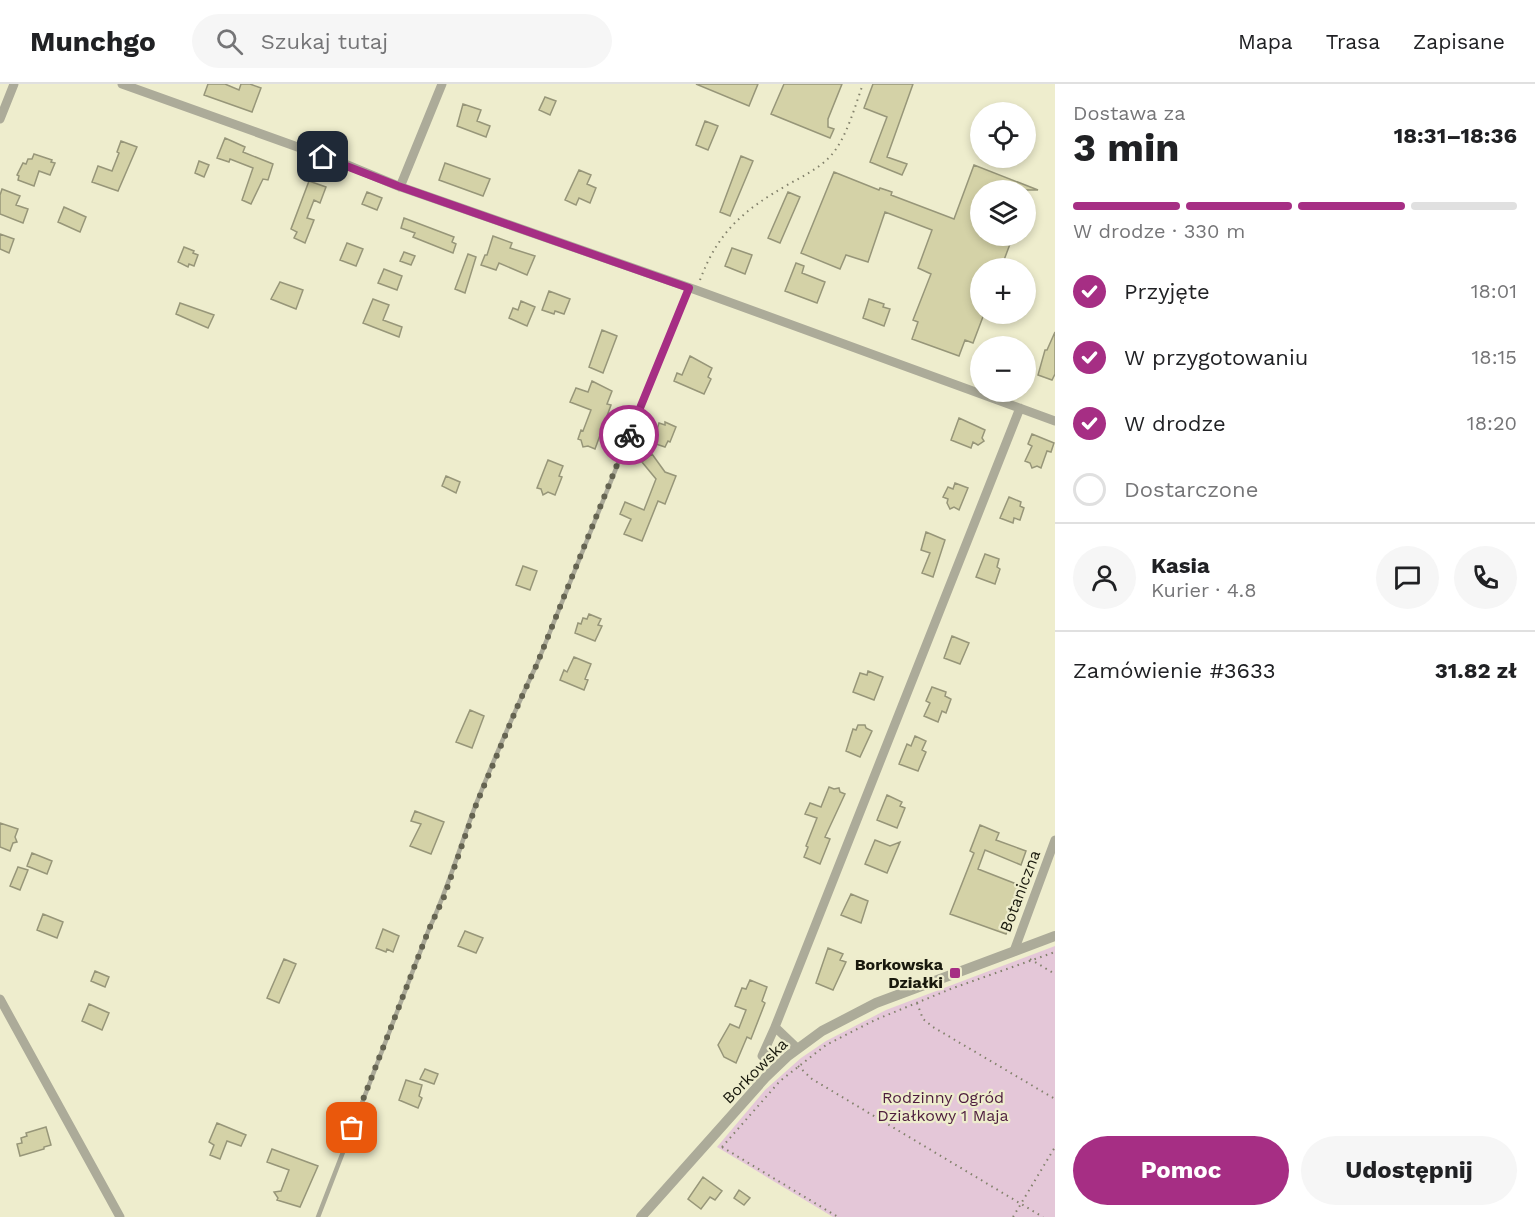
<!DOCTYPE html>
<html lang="pl">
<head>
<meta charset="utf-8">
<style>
	:root { --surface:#fff; --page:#f6f6f6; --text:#202124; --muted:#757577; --line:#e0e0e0; --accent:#a62e84 }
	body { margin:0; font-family:"Work Sans",sans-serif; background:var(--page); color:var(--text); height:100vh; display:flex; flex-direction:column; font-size:22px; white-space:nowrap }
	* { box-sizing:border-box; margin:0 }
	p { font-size:20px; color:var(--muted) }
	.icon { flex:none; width:33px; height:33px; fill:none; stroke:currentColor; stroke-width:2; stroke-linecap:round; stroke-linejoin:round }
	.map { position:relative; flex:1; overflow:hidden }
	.details { display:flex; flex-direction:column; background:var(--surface); width:480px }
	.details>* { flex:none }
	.controls { position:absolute; left:970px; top:18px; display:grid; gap:12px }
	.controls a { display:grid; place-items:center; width:66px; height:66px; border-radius:50%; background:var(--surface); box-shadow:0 3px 9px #0003; font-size:30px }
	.pin { position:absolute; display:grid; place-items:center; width:51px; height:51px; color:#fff; margin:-26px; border-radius:12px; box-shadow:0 3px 9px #0006 }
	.courier { position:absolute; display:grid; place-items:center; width:60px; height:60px; margin:-30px; border:4px solid #a62e84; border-radius:50%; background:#fff; color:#222; box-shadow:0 2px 8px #0007 }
	.headline em { font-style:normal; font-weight:700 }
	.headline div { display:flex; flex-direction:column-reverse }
	.headline { display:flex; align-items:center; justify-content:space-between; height:102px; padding:0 18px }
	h1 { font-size:39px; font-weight:700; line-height:45px }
	.bar { display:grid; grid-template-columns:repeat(4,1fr); gap:9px 6px; align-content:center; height:72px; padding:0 18px }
	.bar i { height:8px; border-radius:4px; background:var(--line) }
	.bar .current { background:var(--accent) }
	.bar p { grid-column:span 4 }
	.line { display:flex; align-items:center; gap:15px; padding:0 18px; border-top:2px solid var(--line) }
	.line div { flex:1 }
	.round { display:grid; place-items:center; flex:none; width:63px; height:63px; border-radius:32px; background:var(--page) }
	ol { padding:0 18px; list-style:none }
	li { display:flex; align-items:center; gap:18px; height:66px }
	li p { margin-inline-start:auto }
	li .icon { padding:6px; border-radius:50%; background:var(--accent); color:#fff; stroke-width:4 }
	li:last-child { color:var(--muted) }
	li i { width:33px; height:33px; border:3px solid var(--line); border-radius:50% }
	.primary-button { display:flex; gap:12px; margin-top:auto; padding:12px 18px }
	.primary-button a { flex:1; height:69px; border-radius:36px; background:var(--accent); color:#fff; font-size:24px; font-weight:700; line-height:69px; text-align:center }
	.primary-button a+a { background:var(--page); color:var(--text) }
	header { display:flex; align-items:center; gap:36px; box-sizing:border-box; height:84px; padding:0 30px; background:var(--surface); border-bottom:2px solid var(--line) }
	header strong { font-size:28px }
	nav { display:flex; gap:33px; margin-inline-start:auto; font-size:21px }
	.search { width:420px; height:54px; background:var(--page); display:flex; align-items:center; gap:15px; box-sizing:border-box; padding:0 21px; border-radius:33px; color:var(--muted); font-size:22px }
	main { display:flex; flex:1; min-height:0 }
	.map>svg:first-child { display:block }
</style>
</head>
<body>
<header>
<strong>Munchgo</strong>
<div class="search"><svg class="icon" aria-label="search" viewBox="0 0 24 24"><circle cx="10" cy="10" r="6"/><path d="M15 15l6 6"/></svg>Szukaj tutaj</div>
<nav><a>Mapa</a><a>Trasa</a><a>Zapisane</a></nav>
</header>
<main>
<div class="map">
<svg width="1055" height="1133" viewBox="0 0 1055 1133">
	<rect width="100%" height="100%" fill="#eeedcd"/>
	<path fill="#e4c7d8" d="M1055,862v271h-222l-116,-70 48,-57 36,-32 25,-17 60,-31z"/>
	<path fill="#d4d2a7" stroke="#979679" stroke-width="1.5" d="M208,0h17l14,6 2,-6h9l11,4 -9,24 -48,-17z
		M696,0h62l-9,22z
		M784,0h58l-14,35v8l6,2 -4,9 -59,-24z
		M873,0h40l-26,73 20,7 -5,11 -32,-13 17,-45 -23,-9z
		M545,13l11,4 -6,14 -11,-5z
		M463,20l18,6 -4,11 13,5 -4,11 -29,-11z
		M705,37l13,5 -10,24 -12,-5z
		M225,54l20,9 -2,5 30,12 -5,16 -5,-1 -12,25 -9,-4 11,-32 -23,-9 -1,3 -12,-4z
		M121,57l16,6 -19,44 -26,-9 6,-16 14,5 7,-18 -2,-1z
		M34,70l18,6 -1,2 4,1 -5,12 -11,-4 -5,15 -16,-6 1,-4 -2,-1 6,-12 3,1 2,-5h4z
		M741,72l12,5 -23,55 -10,-4z
		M199,77l10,4 -5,12 -9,-4z
		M445,79l45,16 -7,17 -44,-16z
		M974,81l64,25h-57v46h32l-12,32h-20v46h3l-11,29 -8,-3 -6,16 -47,-17 6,-17 -5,-2 18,-46 -13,-6 14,-38 -47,-18 -17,50 -22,-7 -6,14 -39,-16 33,-81 45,18 1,-2 12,4 -1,3 63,24z
		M579,86l12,5 -4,9 9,4 -6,15 -11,-5 -3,7 -11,-5z
		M309,97l17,6 -6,16 -6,-3 -7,18 7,2 -9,23 -11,-5 3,-6 -6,-3z
		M2,105l18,7 -4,9 12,4 -5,14 -23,-9v-19z
		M367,108l15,6 -5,12 -15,-6z
		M788,108l12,5 -20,46 -12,-5z
		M64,123l22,10 -6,15 -22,-10z
		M404,134l50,19 -2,5 4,2 -3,9 -40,-16 2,-4 -14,-5z
		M0,150l14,5 -5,14 -9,-4z
		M493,152l19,7 -2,5 25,8 -8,19 -28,-12 -3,7 -15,-5 4,-10h2z
		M347,159l16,6 -7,17 -16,-6z
		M184,163l10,4 -1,2 5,2 -4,11 -5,-2 -1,3 -10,-5z
		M732,164l20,7 -7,19 -20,-8z
		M404,168l11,4 -4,9 -11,-4z
		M468,170l8,3 -11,36 -10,-4z
		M796,179l8,3 -2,7 23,9 -8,21 -32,-12z
		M384,185l18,7 -5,14 -19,-7z
		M280,198l23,8 -7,19 -25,-10z
		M549,207l21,8 -6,15 -9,-3 -1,3 -12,-4z
		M373,215l16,6 -6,15 19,7 -3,10 -36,-14z
		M869,215l15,5 -1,3 7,2 -6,17 -21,-8z
		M521,217l14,6 -8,19 -18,-8 4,-10 5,2z
		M180,219l34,12 -6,13 -32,-14z
		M602,246l15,6 -14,37 -14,-6z
		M1055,248v42l-3,6 -14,-5 7,-25h2z
		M690,272l22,12 -4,9 3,2 -7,15 -30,-13 3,-8 5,2z
		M592,297l20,10 -5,13 4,1 -16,44 -7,-3 -5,1 -2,-7 -3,-1 3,-9 2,1 8,-21 -21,-8 6,-14 12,4z
		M959,334l26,12 -3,8 2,3 -6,4 -5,-3 -2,6 -20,-8z
		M665,338l11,5 -6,15 -2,-1 -3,6 -12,-4 6,-20 6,2z
		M1032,350l22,9 -3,9 -4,-1 -6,17 -4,-2 -5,2 -2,-5 -5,-2 7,-15 -4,-2z
		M652,370l13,18 11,4 -11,28 -7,-3 -16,40 -18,-7 7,-15 -11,-5 5,-12 19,8 12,-31 -14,-17z
		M548,376l15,6 -4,10 3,1 -7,18 -7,-3 -5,3 -2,-6 -4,-1z
		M446,392l14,6 -4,11 -14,-7z
		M955,399l13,5 -9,22 -5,-3 -4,2 -3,-6 1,-4 -5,-2 5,-10 5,2z
		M1009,413l12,5 -1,4 4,2 -4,12 -6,-2 -1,5 -13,-5z
		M926,448l19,8 -12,37 -11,-4 8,-20 -9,-3z
		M985,470l14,5 -2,8 3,2 -5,15 -19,-7z
		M523,482l14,5 -7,19 -14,-5z
		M589,530l12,5 -3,6 4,1 -7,15 -20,-8 3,-10 3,1 2,-6 4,1z
		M952,552l17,7 -9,21 -16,-6z
		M574,573l17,7 -6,15 3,1 -4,10 -24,-10 4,-10 3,2z
		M868,587l15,6 -9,23 -21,-8 7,-19 7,2z
		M932,603l14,5 -1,4 6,3 -5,14 -4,-2 -4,11 -14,-6 6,-13 -4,-2z
		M470,626l14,6 -12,32 -16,-6z
		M858,641h7l1,3 6,3 -12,26 -14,-6 7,-22 3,1z
		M915,652l11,5 -4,9 4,2 -8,19 -19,-7 8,-20 4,2z
		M829,703l5,2 5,-1 1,4 5,2 -20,43 5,2 -10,25 -16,-7 4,-10 -2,-1 11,-28 -12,-4 5,-11 11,4z
		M887,711l15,7 -2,4 5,2 -8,20 -20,-8z
		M415,727l29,11 -13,32 -21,-8 11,-22 -10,-3z
		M0,739l18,6 -3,8 2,5 -4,1 -3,8 -10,-4z
		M980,741l19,8 -3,7 30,11 -5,14 -36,-15 -7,19 46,18 -18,47 -56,-20 24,-61 -4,-2z
		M875,756l15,6 10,-4 -13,31 -22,-9z
		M32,769l20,8 -5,13 -20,-8z
		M18,783l10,3 -8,20 -10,-4z
		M851,810l17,7 -7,22 -20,-8z
		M43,830l20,8 -6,16 -20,-8z
		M383,845l16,7 -6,16 -6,-3 -1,3 -10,-4z
		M465,847l18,7 -7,15 -18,-7z
		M828,864l15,6 -3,6 6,2 -13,28 -17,-7z
		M284,875l12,5 -17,39 -12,-5z
		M95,887l14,6 -4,10 -14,-6z
		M750,896l17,7 -5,14 3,2 -14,36 -4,-2 -11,26 -12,-6 -6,-12 12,-21 9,4 7,-18 -11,-4 7,-18 4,1z
		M89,920l20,9 -7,17 -20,-9z
		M425,985l13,5 -4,10 -14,-5z
		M406,996l16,5 -3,11 3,2 -4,10 -19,-8z
		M217,1039l29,12 -5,11 -14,-5 -7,18 -10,-4 4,-10 -5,-3z
		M46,1043l5,18 -7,2v2l-24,7 -3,-12 5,-1 -1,-5 6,-2 -1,-3z
		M272,1065l46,17 -18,41 -23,-7 1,-2 -4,-6 7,-1 8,-21 -22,-8z
		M703,1093l19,14 -7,9 -5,-3 -9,12 -13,-10z
		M739,1106l11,8 -6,7 -10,-7z"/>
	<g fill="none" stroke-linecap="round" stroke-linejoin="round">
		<path stroke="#82816b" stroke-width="2" stroke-dasharray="1.5 4.5" stroke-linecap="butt" d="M700,196c19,-50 44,-70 89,-96 16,-9 33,-17 45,-32 14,-19 21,-46 29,-68
			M1030,875l25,15
			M917,919l6,16 10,8 122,72
			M798,982l14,13 231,138
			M722,1063l58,-66 46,-36 49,-25 78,-32 102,-36
			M722,1063l116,70
			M1013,1133l42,-70"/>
		<path stroke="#acab99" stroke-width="4.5" d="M318,1133l111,-288c19,-40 31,-83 47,-125 19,-47 39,-94 61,-140l152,-376"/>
		<path stroke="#acab99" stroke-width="9" d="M122,0l223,80 53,22 298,104 359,131
			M0,35l14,-35
			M400,103l42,-103
			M1014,867l41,-111
			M0,915l120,218
			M797,964l-22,-21 245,-619
			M762,972l13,-29"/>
		<path stroke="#acab99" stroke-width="10" d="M641,1133l124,-139 23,-22 34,-25 54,-28 179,-67"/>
	</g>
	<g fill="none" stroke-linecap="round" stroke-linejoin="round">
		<path stroke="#646350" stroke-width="6" stroke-dasharray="0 10.8" d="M352,1044l77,-199 15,-32 32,-92 42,-100 19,-41 92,-229"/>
		<path stroke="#a62e84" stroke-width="8" d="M323,73l75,29 291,102 -60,147"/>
	</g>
	<rect fill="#a62e84" stroke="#eeedcd" stroke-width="2" x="949" y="883" width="12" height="12" rx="3"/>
	<g text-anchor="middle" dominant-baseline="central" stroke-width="4.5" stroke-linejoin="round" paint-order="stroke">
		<g font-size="16" fill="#19190d" stroke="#eeedcd">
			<text transform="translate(1020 807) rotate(-69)">Botaniczna</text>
			<text transform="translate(755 987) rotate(-45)">Borkowska</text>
		</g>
		<g font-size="16" font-weight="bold" fill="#19190d" stroke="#eeedcd" text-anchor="end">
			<text x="943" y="880">Borkowska<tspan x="943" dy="18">Działki</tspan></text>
		</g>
		<g font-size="16" fill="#4e1d3e" stroke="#eeedcd">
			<text x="943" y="1013">Rodzinny Ogród<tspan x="943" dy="18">Działkowy 1 Maja</tspan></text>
		</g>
	</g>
</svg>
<div class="controls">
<a><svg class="icon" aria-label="locate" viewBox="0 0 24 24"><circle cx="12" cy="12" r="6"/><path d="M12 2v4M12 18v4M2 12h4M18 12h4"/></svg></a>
<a><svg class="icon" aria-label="layers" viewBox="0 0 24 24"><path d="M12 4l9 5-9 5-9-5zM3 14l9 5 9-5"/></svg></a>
<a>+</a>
<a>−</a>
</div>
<div class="pin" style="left:352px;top:1044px;background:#ea580c"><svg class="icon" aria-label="bag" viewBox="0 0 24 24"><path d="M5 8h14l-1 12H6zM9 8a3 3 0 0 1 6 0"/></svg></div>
<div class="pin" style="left:323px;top:73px;background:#1f2937"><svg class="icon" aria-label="home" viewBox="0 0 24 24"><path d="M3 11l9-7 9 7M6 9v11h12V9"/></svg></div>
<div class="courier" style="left:629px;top:351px"><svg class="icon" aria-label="bike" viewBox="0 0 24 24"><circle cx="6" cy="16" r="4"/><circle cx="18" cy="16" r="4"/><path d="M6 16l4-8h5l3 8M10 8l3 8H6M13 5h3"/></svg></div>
</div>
<section class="details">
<div class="headline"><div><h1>3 min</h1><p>Dostawa za</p></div><em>18:31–18:36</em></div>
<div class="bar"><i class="current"></i><i class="current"></i><i class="current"></i><i></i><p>W drodze · 330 m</p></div>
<ol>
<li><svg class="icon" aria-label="check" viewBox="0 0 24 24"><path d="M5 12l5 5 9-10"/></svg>Przyjęte<p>18:01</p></li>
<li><svg class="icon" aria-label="check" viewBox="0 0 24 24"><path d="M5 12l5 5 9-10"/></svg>W przygotowaniu<p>18:15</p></li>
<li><svg class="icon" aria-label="check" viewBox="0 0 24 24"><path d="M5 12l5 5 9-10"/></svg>W drodze<p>18:20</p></li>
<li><i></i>Dostarczone</li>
</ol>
<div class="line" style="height:108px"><a class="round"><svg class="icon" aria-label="person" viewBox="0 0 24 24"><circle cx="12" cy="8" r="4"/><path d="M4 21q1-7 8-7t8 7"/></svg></a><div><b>Kasia</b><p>Kurier · 4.8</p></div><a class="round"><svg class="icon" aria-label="chat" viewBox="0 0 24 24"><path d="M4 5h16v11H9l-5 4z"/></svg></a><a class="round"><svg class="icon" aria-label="phone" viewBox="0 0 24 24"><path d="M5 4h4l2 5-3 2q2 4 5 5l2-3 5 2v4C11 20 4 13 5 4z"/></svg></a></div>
<div class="line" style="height:78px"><div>Zamówienie #3633</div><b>31.82 zł</b></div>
<div class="primary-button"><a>Pomoc</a><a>Udostępnij</a></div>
</section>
</main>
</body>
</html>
